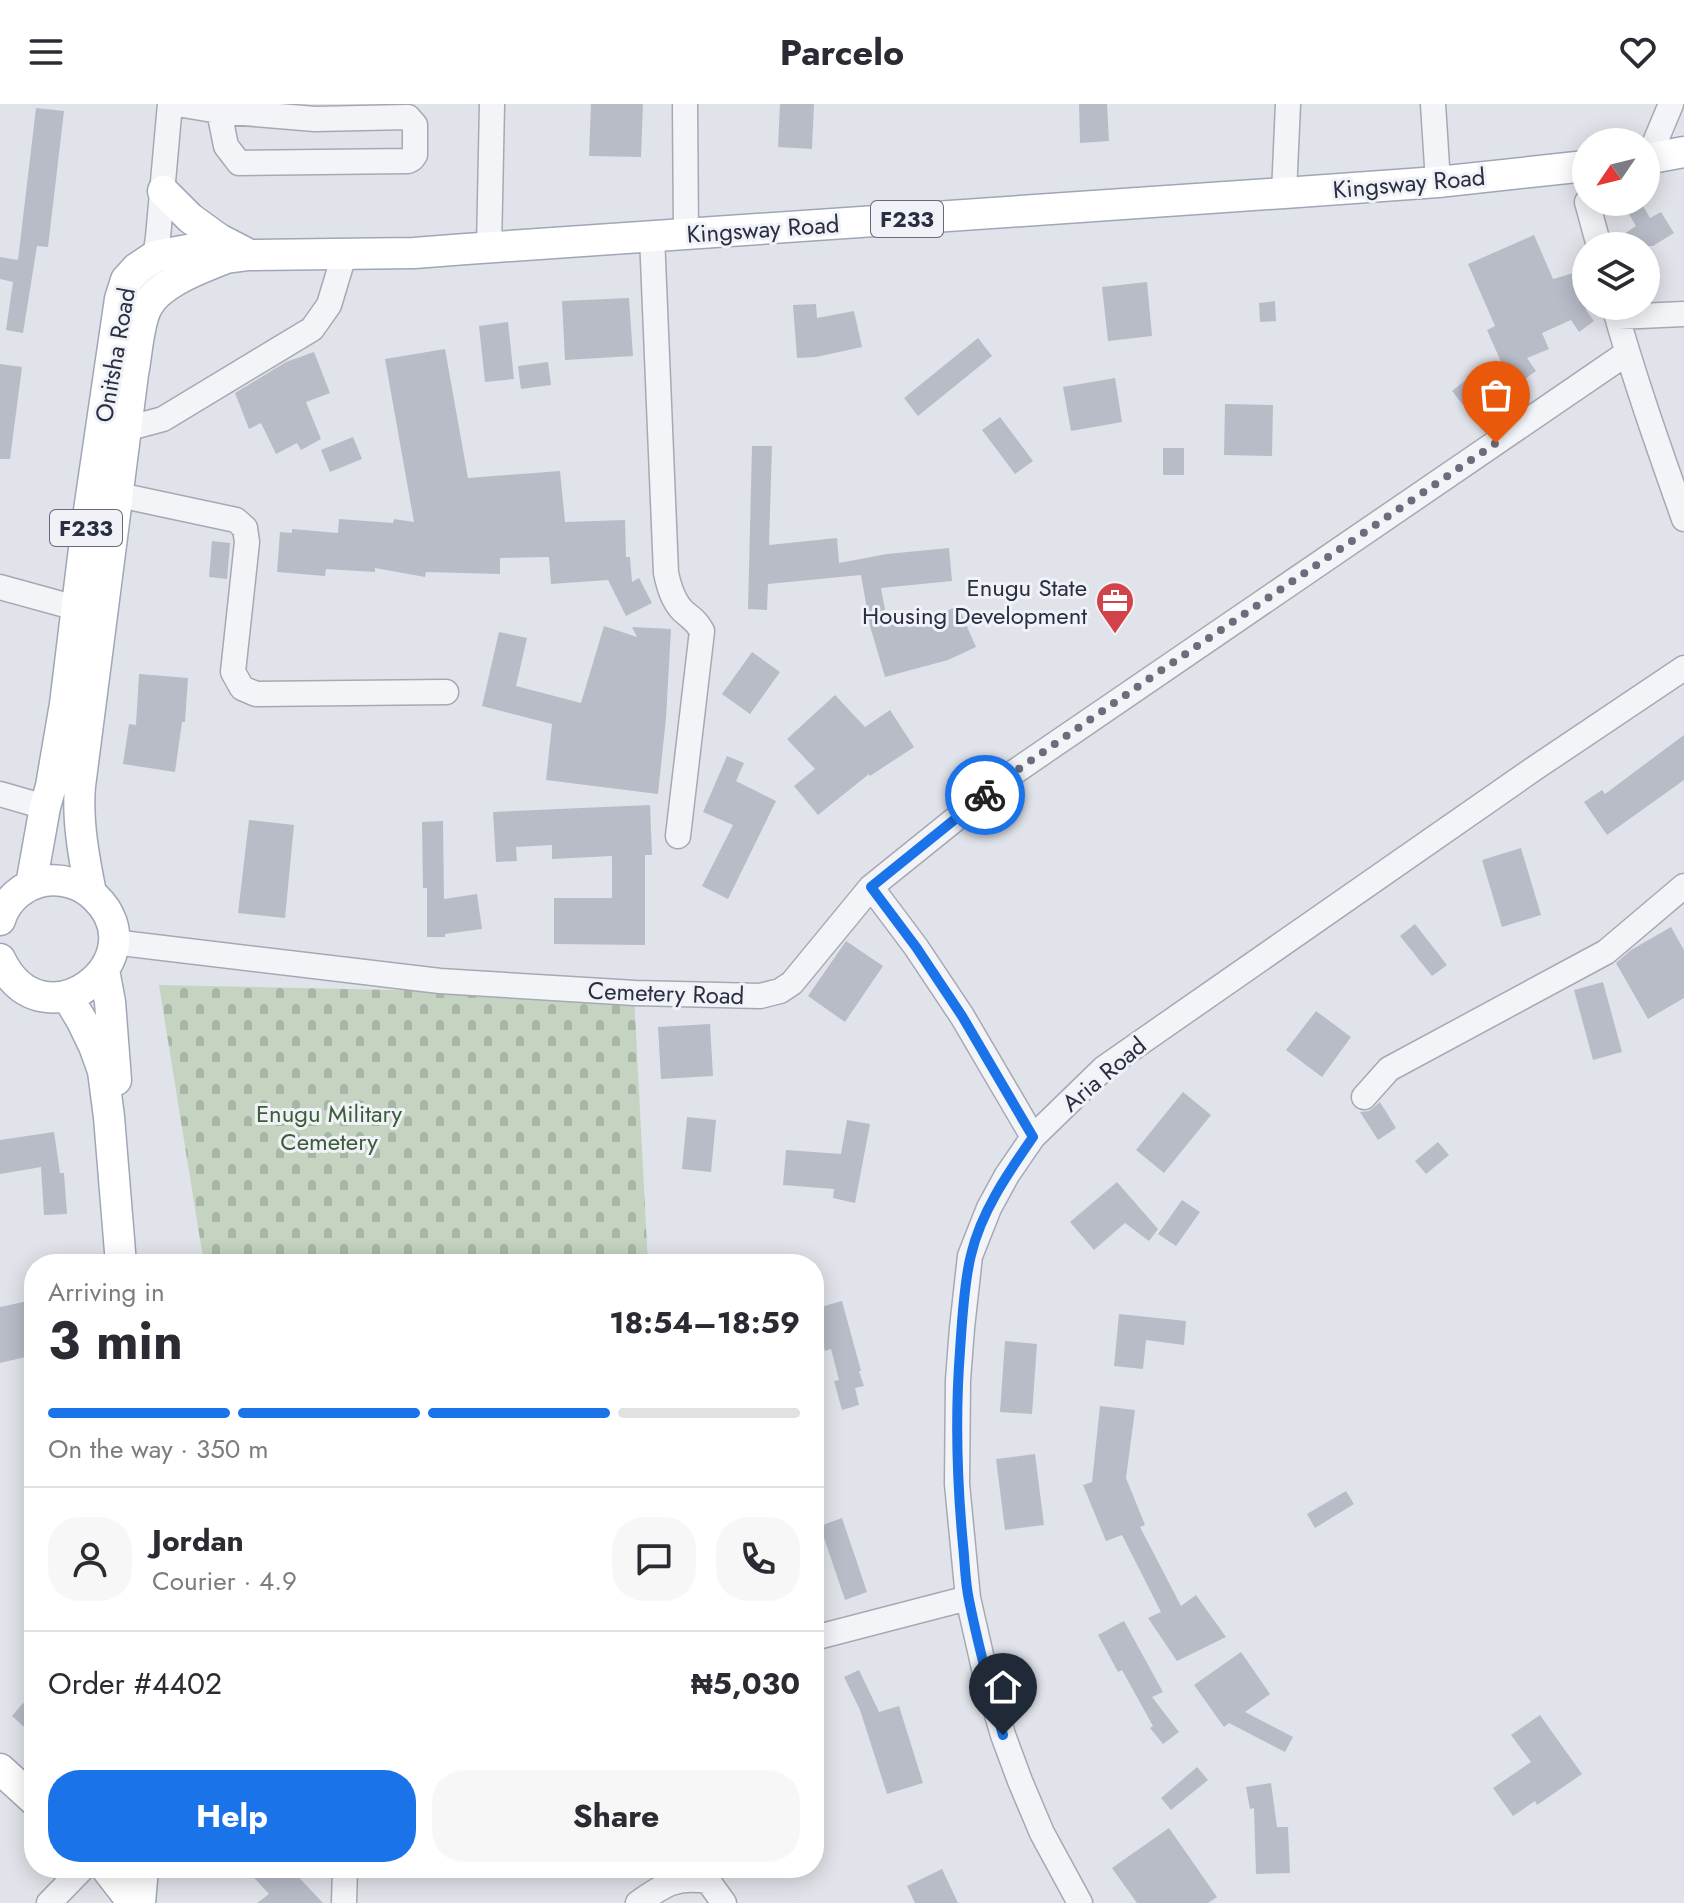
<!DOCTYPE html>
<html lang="en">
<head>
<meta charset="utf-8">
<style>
	:root { --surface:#fff; --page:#f7f7f7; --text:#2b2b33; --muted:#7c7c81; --line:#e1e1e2; --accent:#1a73e8 }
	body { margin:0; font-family:Jost,sans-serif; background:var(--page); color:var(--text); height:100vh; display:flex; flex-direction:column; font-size:30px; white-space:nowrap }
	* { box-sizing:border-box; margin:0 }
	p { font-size:26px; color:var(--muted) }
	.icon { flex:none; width:44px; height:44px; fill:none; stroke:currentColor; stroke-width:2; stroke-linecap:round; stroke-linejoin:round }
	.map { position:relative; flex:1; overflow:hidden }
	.sheet { position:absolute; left:24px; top:1150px; width:800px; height:624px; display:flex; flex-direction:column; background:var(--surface); border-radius:32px; box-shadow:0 4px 20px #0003 }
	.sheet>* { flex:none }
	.needle { width:52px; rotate:235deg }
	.controls { position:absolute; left:1572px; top:24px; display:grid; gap:16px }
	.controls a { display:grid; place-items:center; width:88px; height:88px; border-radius:50%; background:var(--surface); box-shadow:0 4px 20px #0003; font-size:40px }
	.pin { position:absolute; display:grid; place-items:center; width:68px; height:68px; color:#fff; margin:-82px -34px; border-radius:50% 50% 50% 0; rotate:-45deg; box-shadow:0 0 8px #0007 }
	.pin .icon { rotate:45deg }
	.courier { position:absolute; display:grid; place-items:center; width:80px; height:80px; margin:-40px; border:6px solid #1a73e8; border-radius:50%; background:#fff; color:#222; box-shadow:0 2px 10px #0007 }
	.head em { font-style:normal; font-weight:700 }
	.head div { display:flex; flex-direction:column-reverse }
	.head { display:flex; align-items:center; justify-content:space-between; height:136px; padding:0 24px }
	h1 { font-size:52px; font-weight:700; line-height:60px }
	.bar { display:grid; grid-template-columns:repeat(4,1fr); gap:12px 8px; align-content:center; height:96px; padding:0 24px }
	.bar i { height:10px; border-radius:6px; background:var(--line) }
	.bar .current { background:var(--accent) }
	.bar p { grid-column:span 4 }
	.line { display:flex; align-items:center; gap:20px; padding:0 24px; border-top:2px solid var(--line) }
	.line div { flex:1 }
	.round { display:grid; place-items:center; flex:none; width:84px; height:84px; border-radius:32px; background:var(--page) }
	.button { display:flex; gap:16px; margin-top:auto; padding:16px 24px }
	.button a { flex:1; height:92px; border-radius:32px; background:var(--accent); color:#fff; font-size:32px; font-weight:700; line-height:92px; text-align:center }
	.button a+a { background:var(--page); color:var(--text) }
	header { display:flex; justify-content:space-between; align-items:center; height:104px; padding:0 24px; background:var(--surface); font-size:36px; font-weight:700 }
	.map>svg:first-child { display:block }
</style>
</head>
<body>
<header><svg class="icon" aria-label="menu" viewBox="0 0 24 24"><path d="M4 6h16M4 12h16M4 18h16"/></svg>Parcelo<svg class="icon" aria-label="heart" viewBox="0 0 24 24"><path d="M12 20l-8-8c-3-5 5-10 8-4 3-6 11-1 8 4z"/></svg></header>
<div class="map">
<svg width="1684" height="1799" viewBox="0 0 1684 1799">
	<defs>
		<pattern id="cemetery-stones" width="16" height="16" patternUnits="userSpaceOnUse" patternTransform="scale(2)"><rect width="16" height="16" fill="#c4d4c1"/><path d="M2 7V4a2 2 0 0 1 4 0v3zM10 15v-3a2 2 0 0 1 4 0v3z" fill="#a8b6a7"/></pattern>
	</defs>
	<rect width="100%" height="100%" fill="#e1e3ea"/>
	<path fill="url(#cemetery-stones)" d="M159,881l475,10 14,269h-444z"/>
	<path fill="#b8bcc7" d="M591,0h52l-2,53 -52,-1z
		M780,0h34l-2,45 -34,-2z
		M1079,0h28l2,37 -29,2z
		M36,4l28,3 -16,136 -11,-1 -14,87 -17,-3 7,-48 -13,-3v-22l18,3z
		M1643,102l7,12 11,-6 13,21 -21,13h-22l-7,-12 12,-8 -7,-12z
		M1534,131l19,44 24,-7 9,29v9l8,11 -15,11 -8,-12 -29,13 7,16 -22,9 9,13 -37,27 -12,8 -1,-2 -15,11 -19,-24 14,-11 9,11 30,-20 -18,-41 8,-4 -27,-62z
		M1147,178l5,54 -44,5 -6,-54z
		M629,194l4,58 -68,4 -3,-59z
		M1275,197l1,20 -16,1 -1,-19z
		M816,200l1,14 37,-7 8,36 -46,10 -19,1 -4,-53z
		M508,218l6,57 -29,3 -6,-56z
		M978,234l14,18 -74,60 -14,-18z
		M445,245l23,129 92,-7 5,51 60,-2 1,37h4l2,25 7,-4 13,25 -26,13 -18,-36 -57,4 -2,-27 -49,1v16l-74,-2 -1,5 -50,-9v4l-49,-3 -1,7 -48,-4 3,-40 12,1v-4l46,4 1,-14 54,4 1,-4 20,3 -29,-163z
		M314,248l16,41 -24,9 15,37 -20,11 -4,-7 -21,11 -15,-31 -12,6 -14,-36 51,-31z
		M548,258l3,23 -30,4 -3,-23z
		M0,260l22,3 -12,92h-10z
		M1115,274l7,44 -51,9 -8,-44z
		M1225,300l48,1 -1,51 -48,-1z
		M1000,313l33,44 -18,13 -33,-44z
		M353,333l9,22 -32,13 -9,-22z
		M752,342h20l-3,99 68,-7 2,25 48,-9 62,-6 3,33 -71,7 6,33 21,-6 3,11 47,-20 18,41 -28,13 -63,17 -15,-51 -9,-51 -93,9 -1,26 -19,-1z
		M1163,344h21v27h-21z
		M212,437l18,2 -3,36 -18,-2z
		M604,522l33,11 -5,-10 39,2 -5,89 -8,76 -112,-14 6,-56 -70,-18 17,-74 28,6 -11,48 65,17z
		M752,548l28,20 -30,42 -28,-20z
		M139,570l49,4 -3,44h-3l-7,50 -52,-8 6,-40 7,1z
		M835,591l30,32 25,-17 24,37 -44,29 -1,-2 -51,41 -24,-29 21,-17 -28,-30z
		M1684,631v45l-77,55 -23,-33 18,-12 3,4z
		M727,652l17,7 -8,18 40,20 -48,98 -26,-13 31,-61 -30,-13z
		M650,701l2,50h-7v90l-91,-1v-46h58v-42l-60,3v-14l-36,2 1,14 -21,1 -3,-50z
		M249,716l45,5 -9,93 -47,-5z
		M443,717l1,78 33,-5 5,35 -37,5v3h-18v-49h-4l-1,-66z
		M1521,744l20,67 -39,12 -20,-67z
		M1415,820l32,41 -15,11 -32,-40z
		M1671,823l13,23v48l-36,21 -32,-56 15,-13z
		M846,837l37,25 -38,56 -37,-26z
		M1603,878l19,70 -29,8 -19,-70z
		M1316,907l35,26 -29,40 -36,-27z
		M710,920l3,52 -52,3 -3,-52z
		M1183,988l28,23 -47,58 -28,-23z
		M1380,998l16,26 -18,12 -18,-28 9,-1z
		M687,1013l29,3 -5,52 -29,-3z
		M847,1016l23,4 -15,79 -22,-5 1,-9 -51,-4 3,-35 55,4z
		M54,1028l6,41h4l3,41 -23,1 -3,-48 -41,7v-34z
		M1438,1038l11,13 -23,19 -11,-13z
		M1117,1078l41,47 -9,12 -24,-18 -31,27 -24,-28z
		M1182,1096l18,12 -24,34 -18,-12z
		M28,1197l6,26v28l-34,8v-56z
		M842,1197l19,70h-2l5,15 -9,2 4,17 -17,5 -8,-29 5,-1 -8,-31 -6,2 -11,-42z
		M1119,1210l67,7 -2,24 -38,-5 -3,29 -29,-3z
		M1005,1237l32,3 -5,70 -32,-2z
		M1100,1302l35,4 -9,68 19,47 -5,2 41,79 15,-11 30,42 -49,24 -29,-43 13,-6 -39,-77 -16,6 -23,-56 9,-3z
		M1035,1350l9,71 -39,5 -9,-71z
		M1346,1387l8,13 -39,24 -8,-14z
		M842,1414l25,74 -22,8 -25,-74z
		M1124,1517l39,71 -11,5 27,35 -16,12 -13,-16 3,-2 -31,-56 -4,2 -20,-37z
		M1241,1548l29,42 -25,18 48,25 -8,15 -56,-29 -5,4 -30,-42z
		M859,1566l20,42 20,-6 24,77 -36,11 -27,-84 -16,-33z
		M23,1599l11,10v23l-22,-20z
		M1540,1611l42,59 -45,31 -2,-4 -22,15 -20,-28 38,-26 -20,-27z
		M1197,1663l11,13 -37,30 -10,-12z
		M1271,1679l6,44h11l2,46 -34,1 -2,-66 -4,1 -4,-22z
		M1169,1724l48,69 -9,6h-71l-25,-35z
		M245,1764h45l33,35h-66l12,-9z
		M942,1765l16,34h-43l-8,-17z"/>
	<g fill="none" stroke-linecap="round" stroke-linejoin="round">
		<defs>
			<path id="minor" d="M177,0l42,7 96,8 93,-2 7,8v30l-3,4 -4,2 -169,2 -13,-17 -7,-35
				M685,0l1,130
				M1433,0l5,78
				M1648,55l23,-55
				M1284,89l4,-89
				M1587,98l12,44
				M652,132l14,337c3,14 7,28 17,38 9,8 13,9 19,20l-24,205
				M489,144l3,-144
				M148,201l10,-68 12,-133
				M1614,202c20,72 45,142 70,213
				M1617,213l67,-3
				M126,325l37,-10 149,-90 17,-24 15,-50
				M119,391l117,25 9,8 2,14 -14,130 9,16 14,6 190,-2
				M0,483l76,21
				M0,690l45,13
				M871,783l45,60 46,69 71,121
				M113,838l327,39 195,12 125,3 20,-5 12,-8 79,-96 139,-112 617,-422
				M1364,993l25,-28 217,-117 78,-66
				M814,1534l154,-40
				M49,1799l34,-35
				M344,1799l1,-35
				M638,1799c26,-18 37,-27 70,-22l16,22
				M1080,1799l-38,-70 -22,-52 -17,-46 -17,-58 -18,-79 -11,-114 1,-104 4,-52 8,-72 19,-48 18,-33 26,-38 71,-69 431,-300 149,-100"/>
			<path id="major" d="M1646,55l38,-7
				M163,87l27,27 29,21 29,15
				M31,781l14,-78 6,-21 14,-82 22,-180 33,-225 6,-19 11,-12 18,-12 32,-6 39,8 23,-3 165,-2 52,-4 818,-56 154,-11 148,-16
				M91,789c-7,-35 -14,-72 -11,-107l53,-412c4,-19 5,-50 14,-67 13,-25 55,-39 79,-49
				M0,816c6,-20 23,-35 44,-39 18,-3 38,3 51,16 65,62 -52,153 -95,62
				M104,866l6,32 6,78
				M67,892l15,25 12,25 9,25 6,46 12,147
				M0,1665l34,31
				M106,1764l27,35
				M140,1799l3,-35"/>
		</defs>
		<use href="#minor" stroke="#a6a9b4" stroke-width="27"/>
		<use href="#major" stroke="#9fa6b6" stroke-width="33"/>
		<use href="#minor" stroke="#f3f4f8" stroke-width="24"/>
		<use href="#major" stroke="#fff" stroke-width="30"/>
	</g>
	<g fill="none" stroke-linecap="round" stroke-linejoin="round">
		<path stroke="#696e7d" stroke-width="8" stroke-dasharray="0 14.4" d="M985,691l25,-20 146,-101 340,-231"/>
		<path stroke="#1a73e8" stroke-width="10" d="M985,691l-114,92 45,60 46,69 71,121c-25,36 -52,75 -62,118 -7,27 -9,67 -11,96 -5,65 -3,130 3,194 2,18 2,37 6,55 9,45 21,90 34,135"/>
	</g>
	<defs>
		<symbol id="office-pin" viewBox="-11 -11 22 30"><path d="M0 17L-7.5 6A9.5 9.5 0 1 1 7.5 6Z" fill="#d14349" stroke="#f0f2f7"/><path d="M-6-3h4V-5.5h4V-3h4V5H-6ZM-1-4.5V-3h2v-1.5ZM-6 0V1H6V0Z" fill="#fff"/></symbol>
	</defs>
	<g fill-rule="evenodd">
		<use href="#office-pin" x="1093" y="475" width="44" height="60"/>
	</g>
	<g text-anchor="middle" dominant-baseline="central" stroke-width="6" stroke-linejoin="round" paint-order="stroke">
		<g fill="#f0f2f7" stroke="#656a78" stroke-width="2">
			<rect x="871" y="97" width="72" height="36" rx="6"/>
			<rect x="50" y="406" width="72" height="36" rx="6"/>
		</g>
		<g font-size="22" font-weight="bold" fill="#292f42">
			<text x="907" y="115">F233</text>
			<text x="86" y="424">F233</text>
		</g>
		<g font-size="24" fill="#292f42" stroke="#f0f2f7">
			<text transform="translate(1409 79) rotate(-5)">Kingsway Road</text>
			<text transform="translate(763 125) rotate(-4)">Kingsway Road</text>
			<text transform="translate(115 251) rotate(-80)">Onitsha Road</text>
			<text transform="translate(666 889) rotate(2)">Cemetery Road</text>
			<text transform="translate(1104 970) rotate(-40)">Aria Road</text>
		</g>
		<g font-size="24" fill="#292f42" stroke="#f0f2f7" text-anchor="end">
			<text x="1087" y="483">Enugu State<tspan x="1087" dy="28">Housing Development</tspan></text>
		</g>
		<g font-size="24" fill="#395e35" stroke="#f0f2f7">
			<text x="329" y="1009">Enugu Military<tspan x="329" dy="28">Cemetery</tspan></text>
		</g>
	</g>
</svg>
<div class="controls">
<a><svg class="needle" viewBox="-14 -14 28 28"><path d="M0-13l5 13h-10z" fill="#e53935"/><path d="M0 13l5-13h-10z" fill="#7c7c81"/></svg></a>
<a><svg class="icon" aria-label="layers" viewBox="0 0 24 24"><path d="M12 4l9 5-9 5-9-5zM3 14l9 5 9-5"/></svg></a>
</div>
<div class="pin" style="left:1496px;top:339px;background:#ea580c"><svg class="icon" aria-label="bag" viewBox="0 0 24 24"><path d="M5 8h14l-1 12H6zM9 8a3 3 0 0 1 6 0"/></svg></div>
<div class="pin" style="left:1003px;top:1631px;background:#1f2937"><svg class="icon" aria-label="home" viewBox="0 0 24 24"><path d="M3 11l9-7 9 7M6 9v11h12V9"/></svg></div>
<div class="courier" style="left:985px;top:691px"><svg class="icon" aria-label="bike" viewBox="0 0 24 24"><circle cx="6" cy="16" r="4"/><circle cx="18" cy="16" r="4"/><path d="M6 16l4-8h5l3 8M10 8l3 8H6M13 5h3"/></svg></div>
<section class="sheet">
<div class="head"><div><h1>3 min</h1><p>Arriving in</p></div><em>18:54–18:59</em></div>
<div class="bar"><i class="current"></i><i class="current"></i><i class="current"></i><i></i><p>On the way · 350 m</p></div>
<div class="line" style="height:144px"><a class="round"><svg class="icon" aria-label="person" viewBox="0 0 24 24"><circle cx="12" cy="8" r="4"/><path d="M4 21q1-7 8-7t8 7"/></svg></a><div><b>Jordan</b><p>Courier · 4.9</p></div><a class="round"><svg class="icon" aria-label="chat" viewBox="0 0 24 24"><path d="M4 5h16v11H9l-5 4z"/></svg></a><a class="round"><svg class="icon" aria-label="phone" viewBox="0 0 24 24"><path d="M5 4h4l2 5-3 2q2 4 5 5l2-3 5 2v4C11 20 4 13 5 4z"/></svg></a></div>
<div class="line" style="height:104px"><div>Order #4402</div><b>₦5,030</b></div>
<div class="button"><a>Help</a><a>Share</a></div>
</section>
</div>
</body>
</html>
